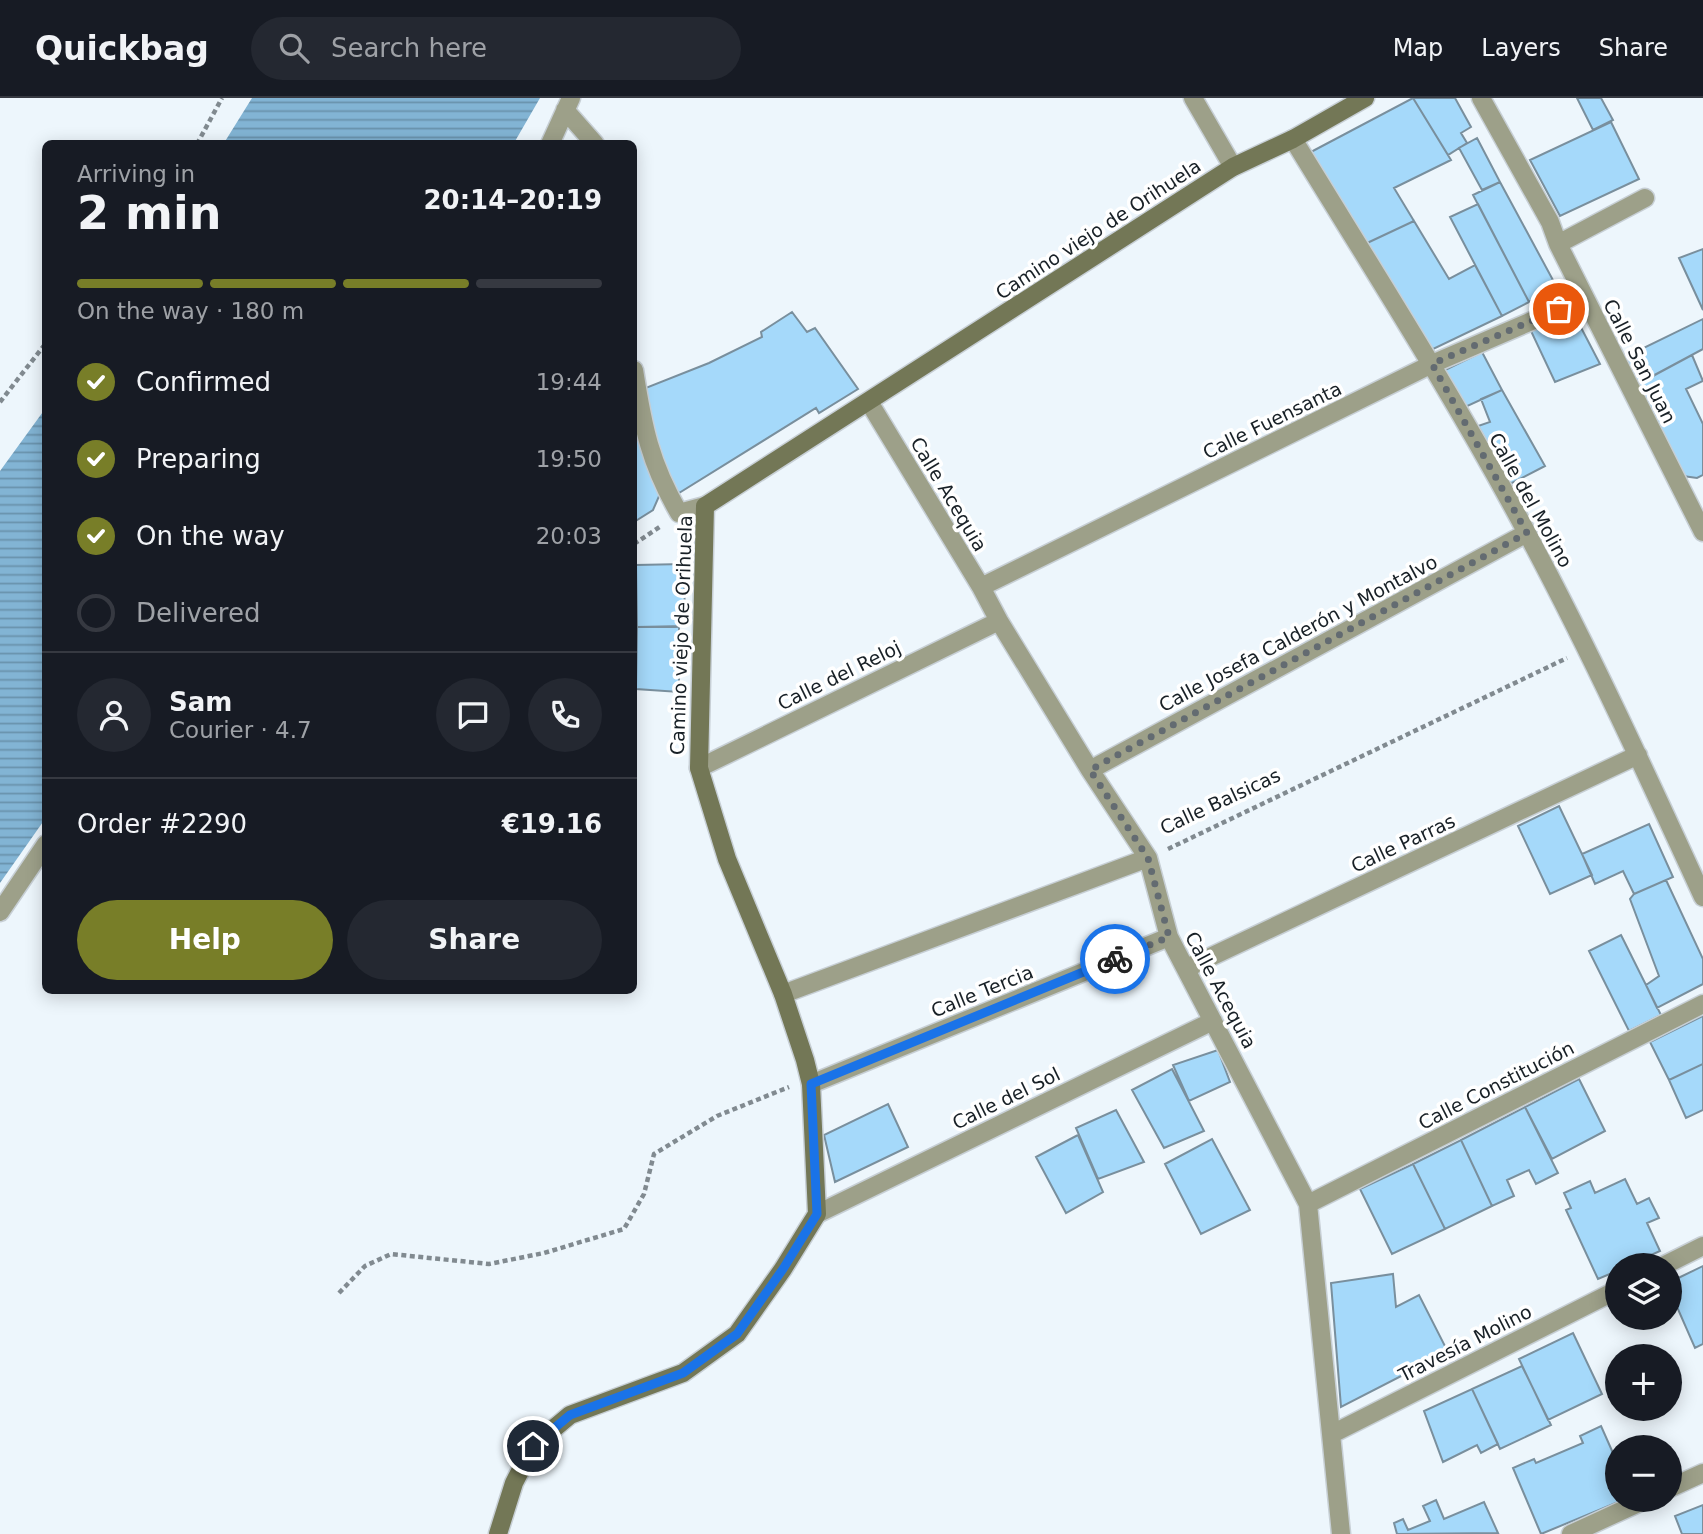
<!DOCTYPE html>
<html lang="en">
<head>
<meta charset="utf-8">
<style>
	:root { --surface:#171b24; --page:#242831; --text:#f1f3f6; --muted:#9ea1a6; --line:#363941; --accent:#787e28 }
	body { margin:0; font-family:"DejaVu Sans",sans-serif; background:var(--page); color:var(--text); height:100vh; display:flex; flex-direction:column; font-size:26px; white-space:nowrap }
	* { box-sizing:border-box; margin:0 }
	p { font-size:23px; color:var(--muted) }
	.icon { flex:none; width:38px; height:38px; fill:none; stroke:currentColor; stroke-width:2; stroke-linecap:round; stroke-linejoin:round }
	.map { position:relative; flex:1; overflow:hidden }
	.panel { position:absolute; left:42px; top:42px; width:595px; height:854px; display:flex; flex-direction:column; background:var(--surface); border-radius:10px; box-shadow:0 4px 18px #0003 }
	.panel>* { flex:none }
	.tools { position:absolute; left:1605px; top:1155px; display:grid; gap:14px }
	.tools a { display:grid; place-items:center; width:77px; height:77px; border-radius:50%; background:var(--surface); box-shadow:0 4px 18px #0003; font-size:35px }
	.pin { position:absolute; display:grid; place-items:center; width:60px; height:60px; color:#fff; margin:-30px; border:4px solid #fff; border-radius:50%; box-shadow:0 2px 7px #0007 }
	.courier { position:absolute; display:grid; place-items:center; width:70px; height:70px; margin:-35px; border:5px solid #1a73e8; border-radius:50%; background:#fff; color:#222; box-shadow:0 2px 9px #0007 }
	.summary em { font-style:normal; font-weight:600 }
	.summary div { display:flex; flex-direction:column-reverse }
	.summary { display:flex; align-items:center; justify-content:space-between; height:119px; padding:0 35px }
	h1 { font-size:46px; font-weight:600; line-height:52px }
	.bar { display:grid; grid-template-columns:repeat(4,1fr); gap:10px 7px; align-content:center; height:84px; padding:0 35px }
	.bar i { height:9px; border-radius:5px; background:var(--line) }
	.bar .current { background:var(--accent) }
	.bar p { grid-column:span 4 }
	.line { display:flex; align-items:center; gap:18px; padding:0 35px; border-top:2px solid var(--line) }
	.line div { flex:1 }
	.round { display:grid; place-items:center; flex:none; width:74px; height:74px; border-radius:37px; background:var(--page) }
	ol { padding:0 35px; list-style:none }
	li { display:flex; align-items:center; gap:21px; height:77px }
	li p { margin-inline-start:auto }
	li .icon { padding:7px; border-radius:50%; background:var(--accent); color:#fff; stroke-width:4 }
	li:last-child { color:var(--muted) }
	li i { width:38px; height:38px; border:4px solid var(--line); border-radius:50% }
	.action { display:flex; gap:14px; margin-top:auto; padding:14px 35px }
	.action a { flex:1; height:80px; border-radius:42px; background:var(--accent); color:#fff; font-size:28px; font-weight:600; line-height:80px; text-align:center }
	.action a+a { background:var(--page); color:var(--text) }
	header { display:flex; align-items:center; gap:42px; box-sizing:border-box; height:98px; padding:0 35px; background:var(--surface); border-bottom:2px solid var(--line) }
	header strong { font-size:33px }
	nav { display:flex; gap:38px; margin-inline-start:auto; font-size:24px }
	.search { width:490px; height:63px; background:var(--page); display:flex; align-items:center; gap:18px; box-sizing:border-box; padding:0 24px; border-radius:38px; color:var(--muted); font-size:26px }
	.map>svg:first-child { display:block }
</style>
</head>
<body>
<header>
<strong>Quickbag</strong>
<div class="search"><svg class="icon" aria-label="search" viewBox="0 0 24 24"><circle cx="10" cy="10" r="6"/><path d="M15 15l6 6"/></svg>Search here</div>
<nav><a>Map</a><a>Layers</a><a>Share</a></nav>
</header>
<div class="map">
<svg width="1703" height="1436" viewBox="0 0 1703 1436">
	<defs>
		<pattern id="water-rules" width="6" height="5" patternUnits="userSpaceOnUse" patternTransform="scale(1.75)"><rect width="6" height="5" fill="#82b4d4"/><path d="M0 2.5h6" fill="none" stroke="#6992ac"/></pattern>
	</defs>
	<rect width="100%" height="100%" fill="#edf6fc"/>
	<path fill="url(#water-rules)" d="M252,0h288l-26,45h-290z
		M45,311v410l-45,64v-412z"/>
	<path fill="#a5d9fa" stroke="#798f9d" stroke-width="2" d="M1413,0l38,62 -57,28 20,33 -49,23 -56,-91z
		M1413,0h42l16,29 -10,6 6,10 -19,12z
		M1577,0h24l12,22 -20,10z
		M1611,24l28,57 -79,37 -30,-56z
		M1477,40l23,44 -18,8 -23,-42z
		M1500,84l54,100v8l-25,12 -56,-107z
		M1478,106l51,98 -27,14 -52,-99z
		M1414,123l35,58 26,-14 27,51 -73,35 -64,-107z
		M1703,151v61l-24,-52z
		M792,214l15,20 8,-4 43,61 -39,24 -3,-5 -137,85 -13,-14 -23,-90 66,-26 53,-26 -1,-5z
		M1565,217l10,1 25,48 -45,18 -24,-51z
		M1703,221v30l-69,37 -13,-27z
		M1482,254l20,38 -39,18 -20,-37z
		M1692,257l11,26 -17,8 17,35v51l-6,3 -14,-2 -45,-92z
		M1502,292l43,76 -35,18 -32,-58 12,-4 -9,-23z
		M634,321l5,22 21,53 -7,16 -19,12z
		M684,466l1,62 -48,1 -1,-62z
		M637,529h42v65l-43,-3z
		M1559,708l33,69 -42,19 -32,-68z
		M1649,726l24,53 -39,17 -11,-23 -28,13 -13,-30z
		M1666,782l37,79v25l-46,24 -11,-23 13,-9 -29,-77 4,-5z
		M1621,837l40,80 -32,16 -40,-80z
		M1703,918v48l-34,16 -19,-38z
		M1218,952l12,32 -41,19 -16,-36z
		M1703,966v46l-17,8 -17,-38z
		M1172,971l32,62 -40,17 -32,-58z
		M1579,981l26,52 -53,28 -27,-52z
		M888,1006l20,43 -73,35 -11,-47z
		M1525,1009l33,66 -22,11 -7,-14 -22,10 7,16 -22,10 -31,-66z
		M1116,1012l28,52 -46,17 -22,-51z
		M1078,1037l25,57 -37,21 -30,-56z
		M1212,1041l38,71 -49,24 -36,-70z
		M1461,1042l31,66 -47,23 -32,-65z
		M1413,1066l32,65 -53,25 -32,-65z
		M1625,1081l12,25 12,-6 10,20 -12,5 13,28 -31,14h-12v6l-19,8 -32,-69 5,-2 -7,-15 26,-12 5,12z
		M1703,1168v78l-8,4 -25,-57v-9z
		M1393,1176l3,33 23,-12 29,57 -107,55 -10,-124z
		M1573,1235l29,61 -54,26 -29,-61z
		M1522,1268l29,59 -51,24 -28,-60z
		M1472,1291l26,55 -17,9 -4,-8 -34,17 -19,-51z
		M1601,1328l16,36v38h6l-82,34 -28,-66 21,-9 2,4 47,-20 -3,-7z
		M1436,1402l8,19 40,-17 14,31 -101,1 -3,-11 9,-4 5,11 22,-9 -7,-15z
		M1703,1407v29h-21l-7,-18z"/>
	<g fill="none" stroke-linecap="round" stroke-linejoin="round">
		<defs>
			<path id="street" d="M1193,0l40,69
				M1481,0l69,124 8,22 145,288
				M565,12l30,34
				M1293,41c80,131 163,260 235,396 63,118 119,240 175,362
				M550,46l21,-46
				M1558,146l87,-46
				M634,272c9,57 16,93 45,143l26,-7
				M869,304l112,185 18,34 91,149 58,88 21,79 139,267 33,330
				M981,489l451,-223 153,-66
				M699,670l300,-147
				M1090,672l437,-237
				M0,814l46,-68
				M1187,870l451,-213
				M783,896l365,-136
				M811,986l358,-147
				M1308,1106l395,-200
				M817,1116l396,-193
				M1665,1167l38,-19
				M1332,1336l285,-144
				M1670,1390l33,-15
				M1571,1436l74,-34"/>
			<path id="secondary" d="M498,1436l16,-51 19,-37 37,-31 113,-42 54,-39 46,-65 34,-55 -6,-130 -6,-24 -22,-66 -56,-135 -28,-91 6,-262 528,-339 60,-28 72,-41"/>
		</defs>
		<use href="#street" stroke="#c7cfd5" stroke-width="21"/>
		<use href="#secondary" stroke="#c7cfd5" stroke-width="21"/>
		<path stroke="#818a90" stroke-width="4.5" stroke-dasharray="5 3.5" stroke-linecap="butt" d="M197,46l25,-46
			M0,304l46,-59
			M634,446l27,-18
			M1168,751l399,-191
			M339,1195l26,-27 26,-12 98,10 55,-11 80,-24 20,-35 10,-40 63,-38 72,-29"/>
		<use href="#street" stroke="#9da089" stroke-width="18"/>
		<use href="#secondary" stroke="#737756" stroke-width="18"/>
	</g>
	<g fill="none" stroke-linecap="round" stroke-linejoin="round">
		<path stroke="#636b71" stroke-width="7" stroke-dasharray="0 12.6" d="M1115,861l54,-22 -21,-79 -58,-88 437,-237 -95,-169 127,-55"/>
		<path stroke="#1a73e8" stroke-width="9" d="M533,1348l37,-31 113,-42 54,-39 46,-65 34,-55 -6,-130 304,-125"/>
	</g>
	<g text-anchor="middle" dominant-baseline="central" stroke-width="7" stroke-linejoin="round" paint-order="stroke">
		<g font-size="19" fill="#182026" stroke="#fff">
			<text transform="translate(1098 131) rotate(-33)">Camino viejo de Orihuela</text>
			<text transform="translate(1640 263) rotate(63)">Calle San Juan</text>
			<text transform="translate(1272 322) rotate(-26)">Calle Fuensanta</text>
			<text transform="translate(949 396) rotate(59)">Calle Acequia</text>
			<text transform="translate(1531 402) rotate(61)">Calle del Molino</text>
			<text transform="translate(1298 535) rotate(-28)">Calle Josefa Calderón y Montalvo</text>
			<text transform="translate(681 537) rotate(-88)">Camino viejo de Orihuela</text>
			<text transform="translate(839 577) rotate(-26)">Calle del Reloj</text>
			<text transform="translate(1220 703) rotate(-25)">Calle Balsicas</text>
			<text transform="translate(1403 745) rotate(-25)">Calle Parras</text>
			<text transform="translate(1221 892) rotate(62)">Calle Acequia</text>
			<text transform="translate(982 893) rotate(-22)">Calle Tercia</text>
			<text transform="translate(1496 987) rotate(-27)">Calle Constitución</text>
			<text transform="translate(1006 1000) rotate(-26)">Calle del Sol</text>
			<text transform="translate(1465 1245) rotate(-27)">Travesía Molino</text>
		</g>
	</g>
</svg>
<div class="tools">
<a><svg class="icon" aria-label="layers" viewBox="0 0 24 24"><path d="M12 4l9 5-9 5-9-5zM3 14l9 5 9-5"/></svg></a>
<a>+</a>
<a>−</a>
</div>
<div class="pin" style="left:1559px;top:211px;background:#ea580c"><svg class="icon" aria-label="bag" viewBox="0 0 24 24"><path d="M5 8h14l-1 12H6zM9 8a3 3 0 0 1 6 0"/></svg></div>
<div class="pin" style="left:533px;top:1348px;background:#1f2937"><svg class="icon" aria-label="home" viewBox="0 0 24 24"><path d="M3 11l9-7 9 7M6 9v11h12V9"/></svg></div>
<div class="courier" style="left:1115px;top:861px"><svg class="icon" aria-label="bike" viewBox="0 0 24 24"><circle cx="6" cy="16" r="4"/><circle cx="18" cy="16" r="4"/><path d="M6 16l4-8h5l3 8M10 8l3 8H6M13 5h3"/></svg></div>
<section class="panel">
<div class="summary"><div><h1>2 min</h1><p>Arriving in</p></div><em>20:14–20:19</em></div>
<div class="bar"><i class="current"></i><i class="current"></i><i class="current"></i><i></i><p>On the way · 180 m</p></div>
<ol>
<li><svg class="icon" aria-label="check" viewBox="0 0 24 24"><path d="M5 12l5 5 9-10"/></svg>Confirmed<p>19:44</p></li>
<li><svg class="icon" aria-label="check" viewBox="0 0 24 24"><path d="M5 12l5 5 9-10"/></svg>Preparing<p>19:50</p></li>
<li><svg class="icon" aria-label="check" viewBox="0 0 24 24"><path d="M5 12l5 5 9-10"/></svg>On the way<p>20:03</p></li>
<li><i></i>Delivered</li>
</ol>
<div class="line" style="height:126px"><a class="round"><svg class="icon" aria-label="person" viewBox="0 0 24 24"><circle cx="12" cy="8" r="4"/><path d="M4 21q1-7 8-7t8 7"/></svg></a><div><b>Sam</b><p>Courier · 4.7</p></div><a class="round"><svg class="icon" aria-label="chat" viewBox="0 0 24 24"><path d="M4 5h16v11H9l-5 4z"/></svg></a><a class="round"><svg class="icon" aria-label="phone" viewBox="0 0 24 24"><path d="M5 4h4l2 5-3 2q2 4 5 5l2-3 5 2v4C11 20 4 13 5 4z"/></svg></a></div>
<div class="line" style="height:91px"><div>Order #2290</div><b>€19.16</b></div>
<div class="action"><a>Help</a><a>Share</a></div>
</section>
</div>
</body>
</html>
